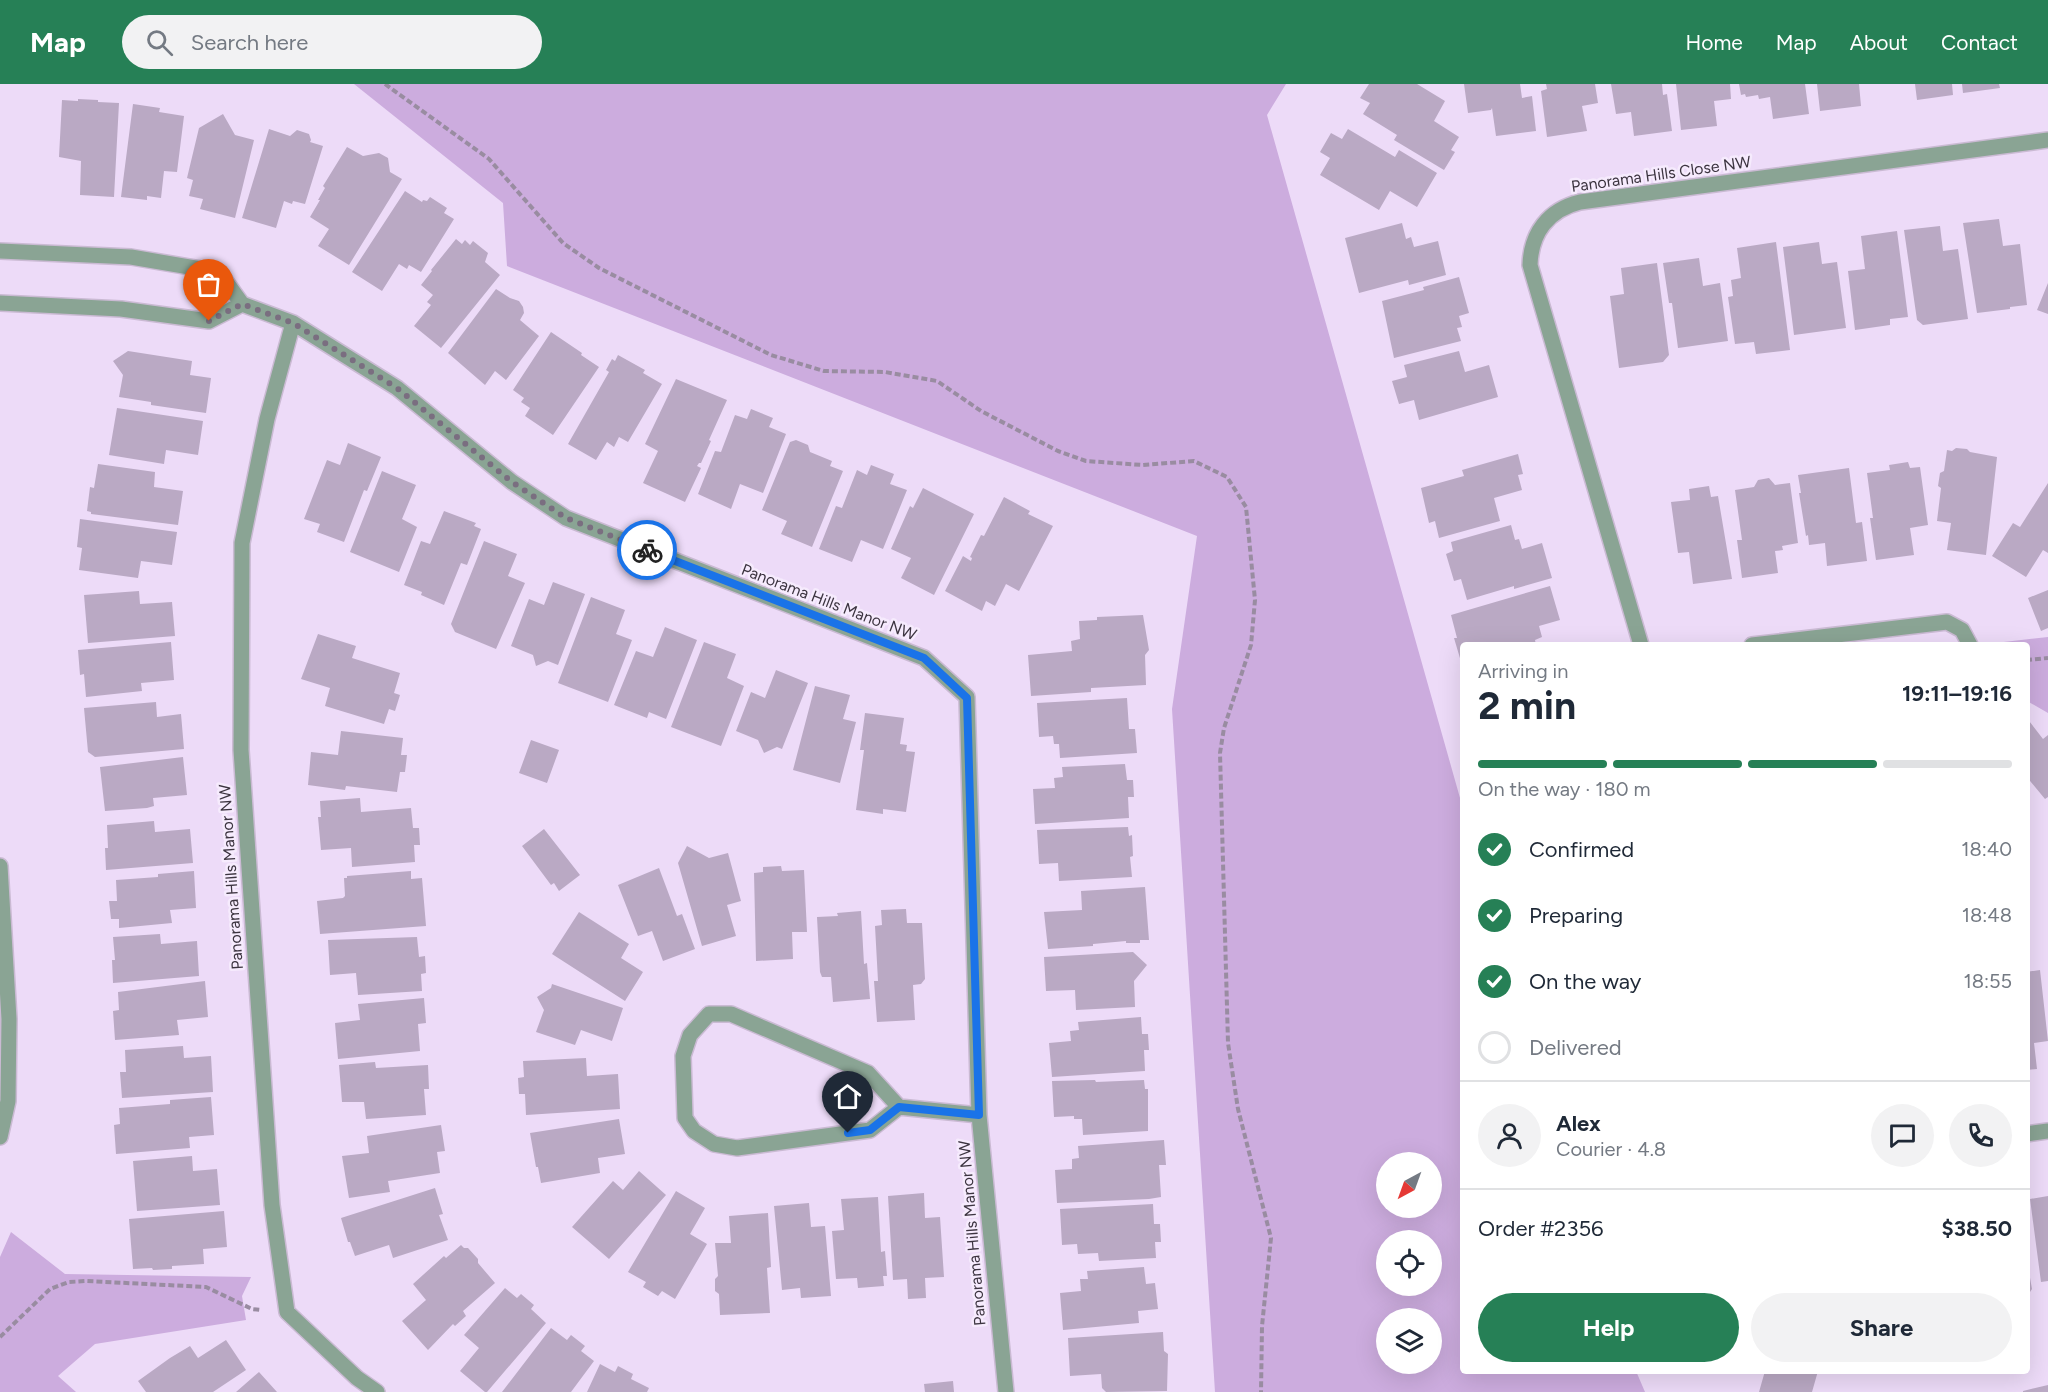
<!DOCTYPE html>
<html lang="en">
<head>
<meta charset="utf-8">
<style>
	:root { --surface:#fff; --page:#f2f2f3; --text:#1f2937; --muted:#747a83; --line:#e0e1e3; --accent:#268056 }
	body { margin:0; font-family:Figtree,sans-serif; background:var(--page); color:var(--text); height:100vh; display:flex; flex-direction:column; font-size:22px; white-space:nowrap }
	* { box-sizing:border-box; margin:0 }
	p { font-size:20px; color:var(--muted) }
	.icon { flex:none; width:33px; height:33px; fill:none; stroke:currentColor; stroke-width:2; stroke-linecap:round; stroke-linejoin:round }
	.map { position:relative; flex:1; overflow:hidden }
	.sheet { position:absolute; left:1460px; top:558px; width:570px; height:732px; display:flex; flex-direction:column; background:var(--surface); border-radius:6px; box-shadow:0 6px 24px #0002 }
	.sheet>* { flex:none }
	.needle { width:39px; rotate:221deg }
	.buttons { position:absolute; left:1376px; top:1068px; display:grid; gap:12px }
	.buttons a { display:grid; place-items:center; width:66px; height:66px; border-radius:50%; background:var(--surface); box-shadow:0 6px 24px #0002; font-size:30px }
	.pin { position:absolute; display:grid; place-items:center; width:51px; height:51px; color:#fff; margin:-62px -26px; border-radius:50% 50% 50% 0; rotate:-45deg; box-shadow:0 0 6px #0007 }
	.pin .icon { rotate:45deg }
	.courier { position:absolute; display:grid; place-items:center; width:60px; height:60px; margin:-30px; border:4px solid #1a73e8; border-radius:50%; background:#fff; color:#222; box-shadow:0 2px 8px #0007 }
	.headline em { font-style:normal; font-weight:700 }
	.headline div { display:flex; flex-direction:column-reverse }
	.headline { display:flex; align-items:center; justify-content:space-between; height:102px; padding:0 18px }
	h1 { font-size:39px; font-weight:700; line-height:45px }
	.bar { display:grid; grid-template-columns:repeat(4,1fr); gap:9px 6px; align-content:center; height:72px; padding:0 18px }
	.bar i { height:8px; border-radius:4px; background:var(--line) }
	.bar .active { background:var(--accent) }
	.bar p { grid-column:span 4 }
	.line { display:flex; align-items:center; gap:15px; padding:0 18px; border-top:2px solid var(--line) }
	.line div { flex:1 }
	.round { display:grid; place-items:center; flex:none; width:63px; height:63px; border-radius:32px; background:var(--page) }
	ol { padding:0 18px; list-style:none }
	li { display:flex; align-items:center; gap:18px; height:66px }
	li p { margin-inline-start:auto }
	li .icon { padding:6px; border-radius:50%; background:var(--accent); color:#fff; stroke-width:4 }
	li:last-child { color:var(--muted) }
	li i { width:33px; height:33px; border:3px solid var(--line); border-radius:50% }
	.cta { display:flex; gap:12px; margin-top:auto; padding:12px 18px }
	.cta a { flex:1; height:69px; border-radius:36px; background:var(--accent); color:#fff; font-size:24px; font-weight:700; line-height:69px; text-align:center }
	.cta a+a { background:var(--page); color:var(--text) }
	header { display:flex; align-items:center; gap:36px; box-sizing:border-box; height:84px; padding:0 30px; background:var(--accent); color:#fff }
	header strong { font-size:28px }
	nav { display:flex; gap:33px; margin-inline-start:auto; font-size:21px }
	.search { width:420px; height:54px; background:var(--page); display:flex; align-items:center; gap:15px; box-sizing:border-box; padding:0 21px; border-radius:33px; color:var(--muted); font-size:22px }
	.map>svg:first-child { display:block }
</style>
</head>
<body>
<header>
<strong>Map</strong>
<div class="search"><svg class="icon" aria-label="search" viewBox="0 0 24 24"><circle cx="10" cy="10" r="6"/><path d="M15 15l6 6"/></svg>Search here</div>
<nav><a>Home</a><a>Map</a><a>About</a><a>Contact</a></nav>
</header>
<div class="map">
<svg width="2048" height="1308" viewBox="0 0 2048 1308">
	<rect width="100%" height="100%" fill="#eddbf8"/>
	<path fill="#ccacde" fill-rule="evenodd" d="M354,0h932l-19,31 195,690v566h174l9,21h-430l-43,-683 25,-173 -690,-270 -4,-63zM1386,1078h45v46h-45zM1386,1156h45v46h-45zM1386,1234h45v46h-45z
		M2048,553v76l-21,-12 -1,-56h-31v-2z
		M11,1148l54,42 186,3 -9,19 4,24 -151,24 -37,32 18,16h-76v-135z"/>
	<path fill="#baa9c4" d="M1369,0h48l28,17 -11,20 25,16 -8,13 4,2 -11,18 -50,-30 3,-5 -34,-21 7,-11 -10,-5z
		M1464,0h56l2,14 10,-2 4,35 -40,5 -4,-28 -1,2 -23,3z
		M1546,0h49l3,19 -16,3 5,25 -40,6 -6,-46 6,-2z
		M1611,0h51l1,11 4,-1 5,37 -38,5 -3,-24 -15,2z
		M1676,0h54l1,15 -17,2 3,25 -36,4z
		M1739,0h66l4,30 -36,5 -3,-22 -11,2 -1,-4 -12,2 -1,-3 -4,1z
		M1817,0h42l2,22 -41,5z
		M1915,0h37l1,11 -36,5z
		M1962,0h37l1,4 -37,5z
		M78,15l20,1v2l21,1 -5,94 -34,-2 1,-34 -22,-4 3,-57 16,1z
		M133,20l27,4 -1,4 25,4 -7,56 -13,-1 -3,27 -14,-2v4l-26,-3z
		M223,30l12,21 19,5 -19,78 -35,-9 3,-10 -14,-3 4,-16 -6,-2 12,-50z
		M269,45l21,7 7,-6 12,4 2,6 -1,2 13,4 -18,58 -12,-3 -1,3 -8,-3 -8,27 -34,-10z
		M1348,45l47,28 4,-7 38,23 -20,34 -27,-16 -11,19 -59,-35 10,-17 -10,-6 11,-19 11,6z
		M347,63l16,9 16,-3 9,5 2,14 12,7 -53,86 -31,-19 11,-17 -19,-12 10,-17h-2l7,-12 -2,-2z
		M405,107l17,11 1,-2 4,1 3,-4 17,11 -3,5 10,6 -33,53 -12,-7 -2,4 -8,-5 -17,27 -30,-19z
		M1999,135l4,27 17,-2 7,61 -17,2v2l-33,4 -14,-90z
		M1402,139l4,16 5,-2 3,10 24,-6 8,34 -37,10 -1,-5 -49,13 -14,-55z
		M1940,142l3,25 15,-2 10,70 -45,6 -6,-5 -13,-90z
		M1897,147l11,86 -18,2v6l-35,5 -7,-59 17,-2 -4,-33z
		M456,155l6,5 3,-4 5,5 3,-4 15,12 -3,9 15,13 -59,73 -27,-22 17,-21 -4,-3 6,-7 -12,-10 11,-14 -1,-1z
		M1776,158l14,108 -34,4 -2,-12 -19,2 -7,-47 5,-1 -2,-16 10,-2 -4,-30z
		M1819,158l3,22 15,-2 9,66 -52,7 -11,-88z
		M1699,174l4,28 17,-3 8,58 -50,7 -6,-45h-3l-6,-40z
		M1657,179l12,92 -6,7 -44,6 -9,-72 14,-2 -3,-26z
		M1459,193l10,36 -10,3 3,11 -5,1 4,13 -67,17 -12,-57 42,-11 -1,-3z
		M2048,199v31l-11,-4z
		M496,205l14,9 9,3 4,6 1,6 -4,7 19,16 -33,44 -11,-9 -10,14 -37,-32z
		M551,248l31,21 -1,2 18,12 -46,68 -28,-19 5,-8 -9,-6 3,-4 -11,-8z
		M128,267l64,10 -2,14 21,3 -5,35 -55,-8v-3l-32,-5 4,-22 -10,-14z
		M1459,267l6,21 24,-7 9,32 -79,23 -5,-20 -15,4 -7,-23 15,-4 -3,-12z
		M618,271l27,15 -2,3 19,11 -34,58 -9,-5 -5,10 -7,-5 -11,18 -28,-16 41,-72 -3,-2 6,-11 3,2z
		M676,295l51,21 -18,40 2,1 -10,22h-2l-2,3 4,2 -16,34 -42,-19 15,-32 -13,-7z
		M117,324l86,13 -5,34 -32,-5 -2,14 -55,-9z
		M751,325l22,9 -4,9 17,7 -23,59 -23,-9 -9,25 -33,-15 17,-43 6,1 14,-37 12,4z
		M796,356l12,5 2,7 22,9 -2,5 13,5 -31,76 -31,-13 6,-13 -25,-11 28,-68z
		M348,359l33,14 -14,34 -3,-1 -20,52 -27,-10 3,-8 -16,-5 23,-59 13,5z
		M1956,364l11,1 3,3 27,5 -11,98 -39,-5 4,-27 -14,-2 4,-33 -3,-2 2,-13 4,-2 3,-21 5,1z
		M1518,370l5,20 -5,1 4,15 -28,8 6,23 -61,17 -4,-17 -6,2 -8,-35 43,-12 -2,-6z
		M1908,378l2,6 10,-1 8,58 -18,3 4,27 -38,5 -6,-42h3l-6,-45 23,-3 -1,-5z
		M98,380l57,8 -1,15 29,4 -5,34 -87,-11v-2l-4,-1 3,-24 4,1z
		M871,381l23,9 -4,10 17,6 -24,59 -22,-9 -9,22 -33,-13 17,-43 6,2 15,-38 10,5z
		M1849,384l7,55 6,-1 5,39 -40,5 -2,-23 -16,2 -1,-10 -2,1 -7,-43h2l-3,-18z
		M382,387l34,14 -14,34 15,8 -18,45 -49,-20z
		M1769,394l6,7 15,-2 8,60 -16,3 1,4 -8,1 3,22 -36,5 -5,-38h5l-7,-50 19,-3 4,-7z
		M2048,399v70l-5,-3 -17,27 -34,-21 21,-33 7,4z
		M1709,402l2,11 7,-1 14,83 -39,5 -4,-32 -11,1 -7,-51 19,-2 -1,-11z
		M923,404l51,26 -40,81 -33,-17 10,-20 -20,-9 19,-43 3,2z
		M1004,413l26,14 -2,3 25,12 -34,65 -13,-7 -11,22 -9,-5 -4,10 -37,-20 18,-35 8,5 1,-3 -2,-1 11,-22 3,1z
		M444,427l32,12 -2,3 7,3 -14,36 -6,-2 -17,42 -23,-10 1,-3 -18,-7 17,-44 9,3z
		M80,435l97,13 -5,33 -31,-4 -3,17 -59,-8 3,-22 -5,-1z
		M1511,441l4,15 4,-1 3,10 20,-6 10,35 -38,11v-3l-47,14 -6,-21 -7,2 -8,-27 7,-3 -2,-9z
		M484,457l33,13 -9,22 17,7 -29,66 -41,-17 -4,-8z
		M553,498l32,12 -27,71 -10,-4 -12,5 -3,-11 -22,-9 18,-47 15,6z
		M1550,502l10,34 -21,6 3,11 -7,3 1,5h-74v20l-8,-27h3l-6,-23z
		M2048,506v38l-7,3 -13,-33z
		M139,507l1,13 32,-2 3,34 -87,7 -4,-48z
		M591,513l34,13 -9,24 16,6 -24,62 -50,-19z
		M1143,531l6,35 -4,5 1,30 -55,3v4l-60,4 -3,-41 44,-4 -1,-10 9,-2 -1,-18 18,-1v-3z
		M665,543l32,13 -31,79 -17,-7 -2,6 -33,-13 22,-54 17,6z
		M318,550l38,12 -4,12 48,15 -6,20 6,2 -5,16 -6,-2 -5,15 -59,-18 5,-18 -29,-9z
		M171,558l3,38 -33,3 1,8 -56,6 -2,-23 -4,1 -2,-25z
		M704,558l32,12 -9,24 17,8 -23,60 -50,-19z
		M776,586l32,13 -26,66 -5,-2 -13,6 -6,-13 -22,-9 15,-39 14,6z
		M815,602l35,9 -7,24 13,3 -16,61 -47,-13z
		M1127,614l2,31h6l2,24 -77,5 -1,-14h-5l-1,-8 -14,1 -2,-34z
		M156,618l1,15 24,-3 3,35 -89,8 -7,-5 -4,-44z
		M865,629l39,5 -4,26 7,1 -1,6 9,1 -9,60 -23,-3v5l-27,-4 8,-60h-4z
		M2026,633l17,22 5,-4v62l-3,2 -19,-23z
		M341,647l62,7 -2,17h6l-2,17h-5l-3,20 -51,-6 -1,4 -37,-5 3,-33 27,3z
		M531,656l28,10 -12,33 -28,-10z
		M183,673l4,38 -34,3 1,8 -7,2 -42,3 -5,-44z
		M1125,680l2,16h6l1,17h-6l1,21 -94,6 -2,-35 22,-1 -1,-10 9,-1 -1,-10z
		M360,714l1,14 50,-4 2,20h6l1,17h-6l1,17 -63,5 -1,-19 -30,2 -3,-33h3l-1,-16z
		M154,737l1,11 35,-3 3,34 -87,7 -1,-22h3l-1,-23z
		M1128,743l1,9 3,-1 1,21 -3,1 2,20 -73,4 -1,-18 -19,1 -2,-34z
		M544,745l36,46 -21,16 -5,-8 -3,2 -29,-39z
		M687,762l22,12 19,-5 13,48 -14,4 9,31 -34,10 -24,-83z
		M781,782l1,5 22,-1 3,62h-15l1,27 -37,2 -2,-88 9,-1v-5z
		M659,784l18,48 5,-2 13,35 -32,12 -11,-30 -14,5 -20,-51z
		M194,787l2,37 -26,2 2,13 -53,5v-9h-8l-2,-18h8l-1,-21 42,-3v-3z
		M411,787v8l11,-1 4,48 -106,8 -3,-33 26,-3 2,-2 -1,-18h3v-2z
		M1145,803l4,53h-9v3h-14v-2l-33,3v2l-45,3 -4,-37 38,-2 -1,-19z
		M906,825l1,14h15l3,56 -4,5 -8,1 2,35 -38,2 -3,-41h4l-3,-55 7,-1 -1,-15z
		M861,827l3,53 3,-1 3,36 -37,3 -2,-25h-9l-2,-5 -3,-55 21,-1 -1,-3z
		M579,828l50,32 -8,14 22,14 -18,29 -73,-47z
		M160,850l1,10 36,-3 2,35 -86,7 -1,-23h3l-2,-23z
		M417,853l2,20 6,-1 1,17 -5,1 1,17 -64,4 -2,-22 -26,2 -2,-35z
		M1133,868l14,13 -13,16 1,26 -59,3 -1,-20 -29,1 -2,-34z
		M2040,886l8,71 -14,2 3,26 -11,1v-98z
		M205,897l3,36 -31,3 2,15 -64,5 -2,-29 6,-1 -1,-18z
		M552,900l71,24 -11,33 -31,-11 -6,15 -39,-13 8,-22 -7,-13 14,-9z
		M424,914l2,25 -8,1 2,27 -82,8 -3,-36 25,-3 -2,-16z
		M1141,933l1,17h6l1,16h-5l1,21 -93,6 -3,-34 22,-2 -1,-10 9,-1 -1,-8z
		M183,962l1,12 27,-2 2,36 -91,6 -2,-26h6l-1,-22z
		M586,974l1,18 31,-2 2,35 -94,6 -1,-21h-6l-1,-16 6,-1 -1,-16z
		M375,978l1,6 52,-3 1,24h-5l2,26 -60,4 -2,-17h-22l-3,-37z
		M1095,996l1,2 48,-2 1,9h3v42l-65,4 -1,-16h-8v-3l-20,1 -2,-36z
		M211,1013l3,38 -25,2 1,11 -74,6 -2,-29 6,-1 -1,-16 51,-4v-4z
		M619,1035l6,35 -27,4 2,15 -59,10 -3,-16h-2l-6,-34z
		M441,1041l4,26 -8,1 3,21 -52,8 2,11 -41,6 -7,-42 27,-3 -2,-17z
		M1164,1056l2,25h-7l2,32 -12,2 -92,4 -2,-33 17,-1v-10l7,-1 -1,-12z
		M192,1072l1,15 24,-2 3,36 -83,6 -4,-50z
		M639,1087l27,24 -57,64 -37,-32 41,-46 10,9z
		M435,1104l8,26 -4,1 9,25 -55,18 -4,-13 -34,11 -5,-14h-2l-7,-24z
		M676,1107l29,17 -15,26 17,10 -32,55 -13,-8 -4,5 -15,-9 3,-5 -18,-10z
		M924,1109l1,25 15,-1 4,60 -19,1 1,20 -18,1 -1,-20 -14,1 -5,-84z
		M2048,1112v85l-7,1 -11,-83z
		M878,1113l3,55 4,-1 2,25h-4l1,10 -26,2 -1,-10 -21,1 -4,-48 12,-1 -3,-31z
		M809,1119l2,24 14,-1 6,70 -30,2 -1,-10 -18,2 -8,-84z
		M1153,1120l1,20h6l1,18h-6l1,16 -57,3 -1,-8 -20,1 -1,-10 -15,1 -2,-36z
		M224,1127l3,36 -24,2 1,15 -32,2v3l-19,1 -1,-2 -19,1 -4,-50z
		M768,1129l3,54 -4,1 3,45 -50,2 -1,-21 -4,-3v-12l3,-3 -3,-33h16l-2,-27z
		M461,1161l3,3h4l10,11v4l17,20 -32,28 3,5 -11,10 -2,-2 -25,26 -26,-29 24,-21 -13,-16 31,-28 2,2z
		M2026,1171l6,34 -6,9z
		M1144,1183l2,17 9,-1 3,26 -20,2 1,12 -76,7 -3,-37 21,-2 -1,-12h8l-1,-8z
		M505,1204l12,10 4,-4 13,11 -3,4 15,14 -59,69h-2l-25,-21 19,-23 -15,-13z
		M551,1244l16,12 4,-5 14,11 -4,5 13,10 -23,31h-69z
		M1163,1248l1,19 4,3 -1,37 -61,1 -4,-4 -1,-14 -31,2 -2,-38z
		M226,1256l20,30 -33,22h-67l-8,-11 32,-23 20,-12 8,12z
		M600,1280l15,8 3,-6 15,8 -2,5 18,9 -2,4h-60z
		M1765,1287h53l-6,21h-53z
		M259,1288l18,20h-41z
		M953,1297l1,11h-29l-1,-8z
		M2048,1301v7h-25v-1z"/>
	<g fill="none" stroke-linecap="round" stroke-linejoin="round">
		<defs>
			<path id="minor" d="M0,167l131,6 88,15 23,32 51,19 104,65 115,94 54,36 358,140 43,39 12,418 27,277
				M0,219l121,6 88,12 33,-17
				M293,239l-26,96 -25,124 -1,207 31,455 15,107 70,66 20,14
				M1641,561l-111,-380c1,-32 18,-55 50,-63l468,-62
				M1752,561l195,-23 15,8 8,15
				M0,782l9,153 -1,82 -8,36
				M709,930h22l137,59 31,34 -29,23 -133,18 -23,-4 -20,-13 -9,-13 -2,-62 7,-21z
				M899,1023l80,8
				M2026,1050l22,-3"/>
		</defs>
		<use href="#minor" stroke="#cabad3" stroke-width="18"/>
		<path stroke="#998ca1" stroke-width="4" stroke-dasharray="6 3" stroke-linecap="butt" d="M385,0l104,75 74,84 36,25 172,87 53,16 61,1 52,9 44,30 77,40 28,10 57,4 51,-4 33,16 19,30 9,93 -4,45 -27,83 -4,25 8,290 10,66 33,129 -9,88 -1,66
			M2026,576l22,-2
			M0,1253l50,-48 19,-7 17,-1 120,6 46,22 9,1"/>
		<use href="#minor" stroke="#8aa494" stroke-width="15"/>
	</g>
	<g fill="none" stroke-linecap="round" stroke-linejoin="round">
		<path stroke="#7a6e80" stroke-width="6" stroke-dasharray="0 10.8" d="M209,237l33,-17 51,19 104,65 115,94 54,36 81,32"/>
		<path stroke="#1a73e8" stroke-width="8" d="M647,466l277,108 43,40 12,417 -80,-8 -29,23 -22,3"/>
	</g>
	<g text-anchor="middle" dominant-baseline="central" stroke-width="5" stroke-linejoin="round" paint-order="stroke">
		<g font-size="16" fill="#3c3440" stroke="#f6ebfd">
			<text transform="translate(1661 90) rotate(-8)">Panorama Hills Close NW</text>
			<text transform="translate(829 518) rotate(21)">Panorama Hills Manor NW</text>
			<text transform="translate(231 793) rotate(-94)">Panorama Hills Manor NW</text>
			<text transform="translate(972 1149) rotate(-95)">Panorama Hills Manor NW</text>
		</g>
	</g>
</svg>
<div class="buttons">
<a><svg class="needle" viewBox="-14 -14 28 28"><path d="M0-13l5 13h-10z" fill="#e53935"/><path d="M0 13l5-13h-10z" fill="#747a83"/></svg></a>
<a><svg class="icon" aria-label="locate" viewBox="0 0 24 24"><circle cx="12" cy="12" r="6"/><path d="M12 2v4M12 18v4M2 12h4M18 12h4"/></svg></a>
<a><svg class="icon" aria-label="layers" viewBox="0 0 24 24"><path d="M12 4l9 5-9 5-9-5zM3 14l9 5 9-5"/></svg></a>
</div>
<div class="pin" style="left:209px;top:237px;background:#ea580c"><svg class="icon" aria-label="bag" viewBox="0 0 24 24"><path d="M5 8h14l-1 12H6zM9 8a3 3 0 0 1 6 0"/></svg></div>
<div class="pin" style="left:848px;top:1049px;background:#1f2937"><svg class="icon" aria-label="home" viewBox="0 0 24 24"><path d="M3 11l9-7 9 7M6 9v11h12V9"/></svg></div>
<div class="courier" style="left:647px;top:466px"><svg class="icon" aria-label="bike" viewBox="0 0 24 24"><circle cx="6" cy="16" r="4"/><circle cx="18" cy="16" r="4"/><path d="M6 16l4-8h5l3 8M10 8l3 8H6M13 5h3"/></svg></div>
<section class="sheet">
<div class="headline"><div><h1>2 min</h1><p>Arriving in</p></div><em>19:11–19:16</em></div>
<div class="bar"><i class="active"></i><i class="active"></i><i class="active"></i><i></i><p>On the way · 180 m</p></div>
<ol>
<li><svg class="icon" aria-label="check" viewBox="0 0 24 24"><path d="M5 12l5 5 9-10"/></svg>Confirmed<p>18:40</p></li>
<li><svg class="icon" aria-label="check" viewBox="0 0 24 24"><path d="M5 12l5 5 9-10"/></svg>Preparing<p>18:48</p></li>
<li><svg class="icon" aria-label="check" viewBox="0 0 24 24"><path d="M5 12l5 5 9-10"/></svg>On the way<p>18:55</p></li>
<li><i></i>Delivered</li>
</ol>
<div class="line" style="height:108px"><a class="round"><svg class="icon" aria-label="person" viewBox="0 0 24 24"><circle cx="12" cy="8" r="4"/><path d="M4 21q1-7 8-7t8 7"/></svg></a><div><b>Alex</b><p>Courier · 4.8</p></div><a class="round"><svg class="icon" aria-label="chat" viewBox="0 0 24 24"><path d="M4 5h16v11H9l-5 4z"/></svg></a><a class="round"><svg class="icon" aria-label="phone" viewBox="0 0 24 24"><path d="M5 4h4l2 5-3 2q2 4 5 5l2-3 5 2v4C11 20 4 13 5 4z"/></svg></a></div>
<div class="line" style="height:78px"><div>Order #2356</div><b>$38.50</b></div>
<div class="cta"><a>Help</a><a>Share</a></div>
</section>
</div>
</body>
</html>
